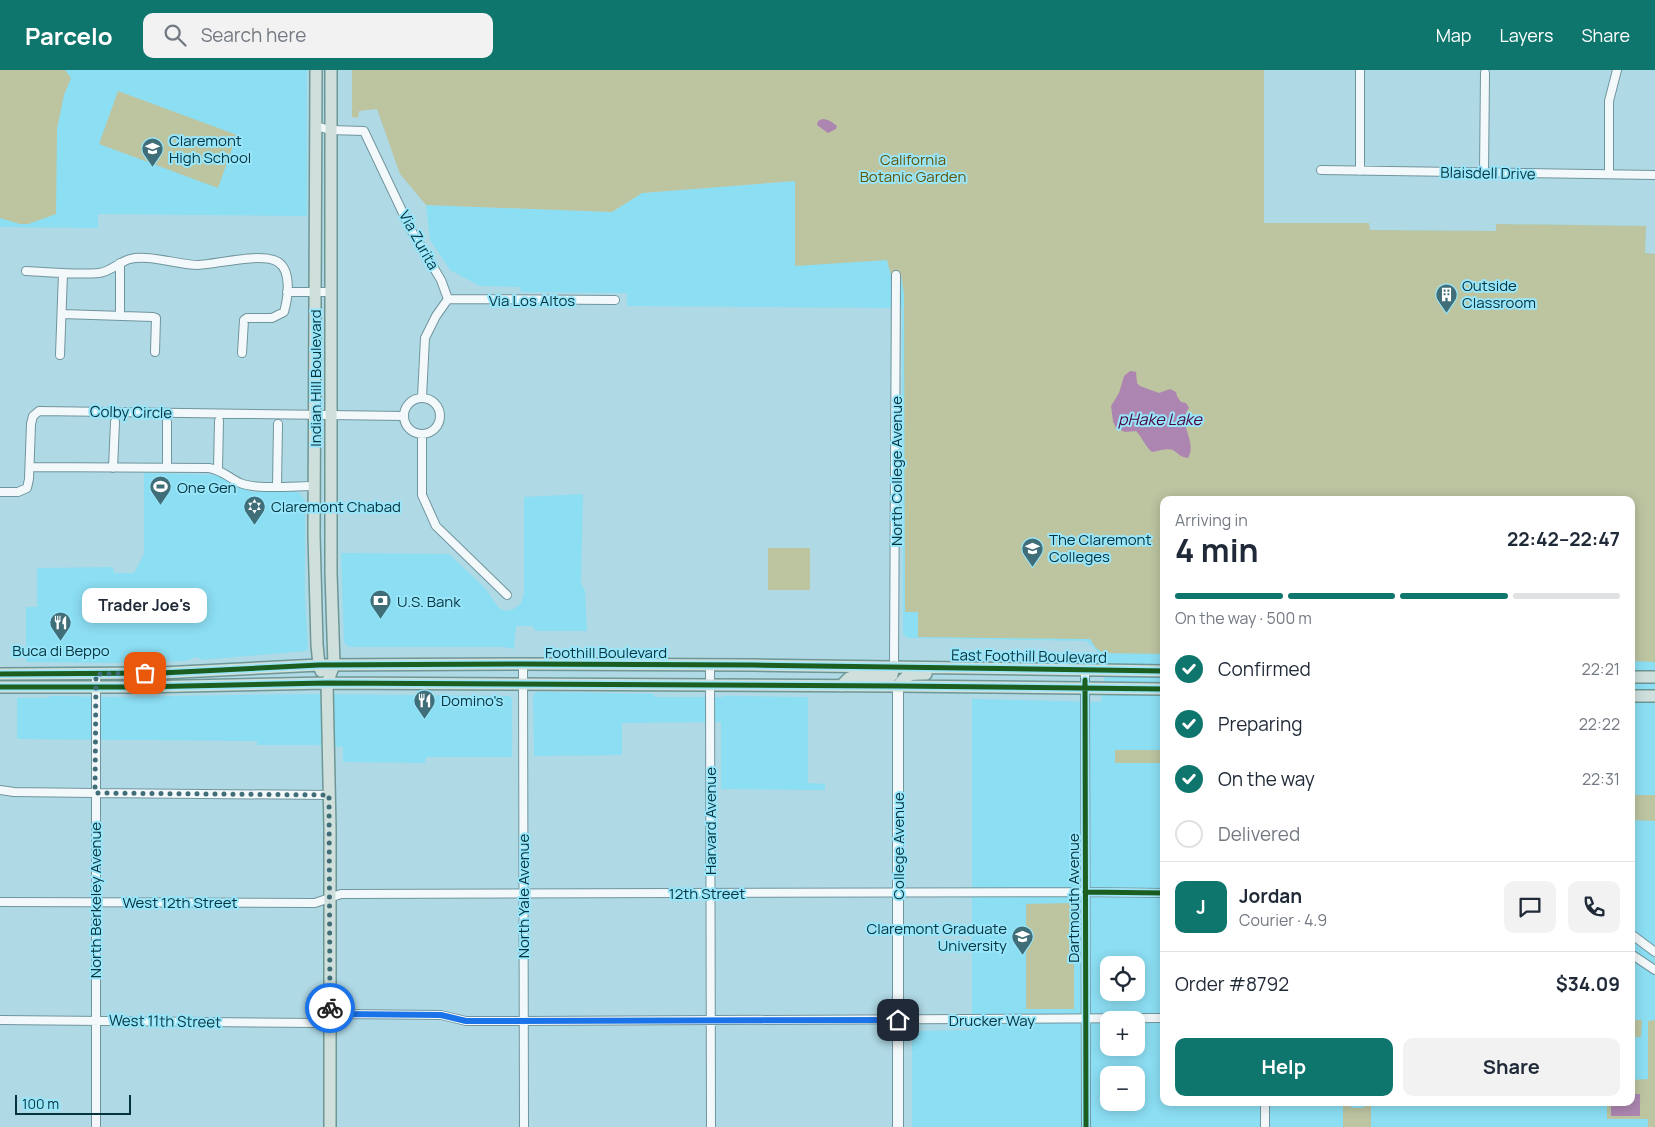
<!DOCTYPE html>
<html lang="en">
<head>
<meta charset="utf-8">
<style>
	:root { --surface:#fff; --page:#f2f2f3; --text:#1f2937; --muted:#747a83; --line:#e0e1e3; --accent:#0f766e }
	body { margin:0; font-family:Manrope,sans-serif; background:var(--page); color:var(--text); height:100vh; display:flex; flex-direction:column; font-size:19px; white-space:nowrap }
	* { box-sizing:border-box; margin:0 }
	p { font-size:16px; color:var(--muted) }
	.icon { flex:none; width:28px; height:28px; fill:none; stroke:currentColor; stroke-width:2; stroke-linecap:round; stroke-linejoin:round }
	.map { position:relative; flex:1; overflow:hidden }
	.details { position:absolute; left:1160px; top:426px; width:475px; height:610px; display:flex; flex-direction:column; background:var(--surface); border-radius:10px; box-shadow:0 2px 12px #0003 }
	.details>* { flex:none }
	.tools { position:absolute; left:1100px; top:886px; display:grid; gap:10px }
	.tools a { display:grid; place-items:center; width:45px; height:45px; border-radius:10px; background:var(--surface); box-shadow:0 2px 12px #0003; font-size:25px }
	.scale { position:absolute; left:15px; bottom:12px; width:116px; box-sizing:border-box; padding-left:5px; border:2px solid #04343e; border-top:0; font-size:14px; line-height:18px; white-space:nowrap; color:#04343e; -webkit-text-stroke:4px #99e6fb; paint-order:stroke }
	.pin { position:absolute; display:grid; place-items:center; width:42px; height:42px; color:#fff; margin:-21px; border-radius:10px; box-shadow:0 2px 8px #0006 }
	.courier { position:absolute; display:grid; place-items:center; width:50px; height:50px; margin:-25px; border:4px solid #1a73e8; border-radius:50%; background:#fff; color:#222; box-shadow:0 1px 6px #0007 }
	.bubble { position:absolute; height:35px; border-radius:10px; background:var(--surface); box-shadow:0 2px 12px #0003; font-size:16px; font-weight:700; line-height:35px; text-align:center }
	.overview em { font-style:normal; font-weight:700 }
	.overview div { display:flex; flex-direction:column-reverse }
	.overview { display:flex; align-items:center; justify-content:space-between; height:85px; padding:0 15px }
	h1 { font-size:32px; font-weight:700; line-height:38px }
	.bar { display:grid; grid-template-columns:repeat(4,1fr); gap:8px 5px; align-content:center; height:60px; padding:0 15px }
	.bar i { height:6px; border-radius:4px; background:var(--line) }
	.bar .active { background:var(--accent) }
	.bar p { grid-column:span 4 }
	.line { display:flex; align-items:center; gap:12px; padding:0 15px; border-top:1px solid var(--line) }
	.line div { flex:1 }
	.round { display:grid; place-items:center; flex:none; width:52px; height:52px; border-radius:10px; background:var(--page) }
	ol { padding:0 15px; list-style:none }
	li { display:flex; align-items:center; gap:15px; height:55px }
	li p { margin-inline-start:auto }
	li .icon { padding:5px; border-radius:50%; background:var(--accent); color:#fff; stroke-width:4 }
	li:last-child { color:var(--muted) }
	li i { width:28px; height:28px; border:2px solid var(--line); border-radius:50% }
	.action { display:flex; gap:10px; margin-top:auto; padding:10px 15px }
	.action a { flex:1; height:58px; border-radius:10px; background:var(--accent); color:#fff; font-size:20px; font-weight:700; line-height:58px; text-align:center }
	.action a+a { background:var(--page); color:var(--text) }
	header { display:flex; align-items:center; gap:30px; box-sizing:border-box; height:70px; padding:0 25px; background:var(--accent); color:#fff }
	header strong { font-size:24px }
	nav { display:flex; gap:28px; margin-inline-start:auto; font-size:18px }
	.search { width:350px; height:45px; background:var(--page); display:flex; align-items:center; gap:12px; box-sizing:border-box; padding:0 18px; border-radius:10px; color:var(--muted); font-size:19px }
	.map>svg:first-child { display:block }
</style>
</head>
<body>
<header>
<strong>Parcelo</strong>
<div class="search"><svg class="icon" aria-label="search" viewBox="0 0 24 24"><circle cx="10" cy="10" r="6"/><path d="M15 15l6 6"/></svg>Search here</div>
<nav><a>Map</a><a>Layers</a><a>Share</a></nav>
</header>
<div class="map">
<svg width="1655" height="1057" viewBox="0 0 1655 1057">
	<rect width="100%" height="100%" fill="#afd9e5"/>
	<path fill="#8cdef3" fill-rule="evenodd" d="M0,0h307v146l-209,-2v14l-98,-1z
		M1264,0v153h105l1,7 126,1v-7l150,2 -1,27 10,1v873h-743v-96l60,-1v-331l129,3 6,-45 -5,-2 -16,-14 -178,-3 -5,-4 -1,-326 -275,-2v-13l-106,-1 -1,-5 -40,-1 -30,-16 -20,-30 -4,-35 186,7 30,-19 154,-12 51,80 40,-1zM1164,430h467v602h-467zM1109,895h27v27h-27zM1109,950h27v28h-27zM1109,1005h27v27h-27z
		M144,403l82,2 25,17h47l7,8v96l3,53 -3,2 -103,9 -5,-3 -13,4 -26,1 -43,1 -89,-1v-55h11v-39l76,-1 1,6h20l10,-19z
		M583,424l-2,89 4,8 2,40h-51l-4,-5h-16l-2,23 -10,-2h-154l-4,-2 -2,-4 -3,-88 108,1 36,34 14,20 7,3 8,-2 7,-6 3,-9v-97z
		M538,622l115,2 2,3h68l1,-1 84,1v86l17,1v6l-104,-1v-67l-99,1v32l-88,1 -1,-60 2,-3z
		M309,624l200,2 3,2v59h-86l-1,6 -82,-1v-15l-29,-2h-57v-4l-240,-2v-41h30l4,-2 58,1z"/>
	<path fill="#bcc4a0" d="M0,0h65l6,8 -7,17 -7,34 -1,85 -28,10h-8l-20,-6z
		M352,0h912v153h105l1,7 126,1v-7l150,2 -1,27 10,1v408l-24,-1v-161h-467v154l-61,-1 -8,-6 -5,-8 -172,-2v-25h-13l-1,-318 -3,-19h-10l-4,-15 -92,6v-85l-153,12 -30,19 -186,-7 -26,-31 -23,-65 -18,2 -1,7 -6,-1z
		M118,21l119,44 -19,53 -119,-44z
		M768,478h42v42h-42z
		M1115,680h45l1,13h-46z
		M1631,725h24v26l-24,-1z
		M1074,833v106h-48v-105z
		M1631,950h11l-1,17h-10z
		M1655,950v107h-7v-8h-41v-16l24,-1v-22l17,-1v-58z
		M1343,1033h4l5,5h11l5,-5h3v24h-28z"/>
	<path fill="#ac86b0" d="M822,49c6,0 10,3 15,7l-1,3 -8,4 -11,-8 1,-4z
		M1130,301l6,1 1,11 3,3 19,7 11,-4 6,3 1,4 4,6 5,1 3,5c-13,15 9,33 -1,50 -8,-1 -9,-4 -15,-8 -5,-2 -15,1 -21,2 -8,-7 -9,-14 -16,-21l-11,1 -9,-4 -3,-7 -2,-15 8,-13 5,-17z
		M1631,1024h9v22h-29v-13l20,-1z"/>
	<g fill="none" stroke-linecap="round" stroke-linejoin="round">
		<defs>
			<path id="street" d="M1360,0v101
				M316,56l14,4 34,1 47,99 30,50 7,19 -12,17 -11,22 -3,59
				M1321,100l334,5
				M1484,103l1,-100
				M1609,104v-73l8,-31
				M120,193v53
				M26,201c24,1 49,4 73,2 11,-1 20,-11 31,-14 18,-5 49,6 68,6 20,-1 64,-13 80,-3 14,9 10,36 6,50l-12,6h-25l-3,2 -2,33
				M287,222h43
				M448,229l167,1
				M62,244l91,3 3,1 -1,34
				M60,285l3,-82
				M404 346a18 18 0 1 1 36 0a18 18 0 1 1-36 0Z
				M167,352v46
				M422,364v61l14,31 71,69
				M30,397l179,1c13,2 20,10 31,15 17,7 55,3 75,3
				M113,398l2,-46
				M218,399l1,-48
				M277,416l1,-62
				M0,422h18l9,-4 2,-9 2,-55 2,-8 6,-5 365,5
				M523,594l1,463
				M710,595l1,462
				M894,596l2,-391
				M1085,600l1,457
				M96,604v453
				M0,720l14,2 81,1 234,2
				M0,832l315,1 26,-9 744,-2 79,1
				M1631,864l24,18
				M1631,884l24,16
				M0,950l317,3 26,-9 98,1 25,6h57l641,-3
				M1265,1057v-25"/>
			<path id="secondary" d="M898,1057v-441"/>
			<path id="primary" d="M316,0l-2,465 3,110 2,20 2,6
				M0,604l161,-1 158,-8 204,-1 230,1 411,6
				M1631,607h24
				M841,616l8,-8 5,-2 38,-1 2,-9
				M898,616c9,-13 14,-12 28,-12
				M0,617h139l188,-4 571,3 266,3
				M1631,626h24
				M330,1057v-298l-3,-146 7,-18 -3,-92v-503"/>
		</defs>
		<use href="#street" stroke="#71959e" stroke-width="10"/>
		<use href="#secondary" stroke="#71959e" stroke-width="12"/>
		<use href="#primary" stroke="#6e9694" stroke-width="14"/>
		<use href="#street" stroke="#f3f9fb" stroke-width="8"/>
		<use href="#secondary" stroke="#f3f9fb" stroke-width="10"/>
		<use href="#primary" stroke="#cedfdc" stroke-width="11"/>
		<defs>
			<path id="cycleway" d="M0,604l161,-1 158,-8 204,-1 230,1 411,6
				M1085,610l1,447
				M0,617h139l188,-4 571,3 266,3
				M1085,822l79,1"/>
		</defs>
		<use href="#cycleway" stroke="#99e6fb" stroke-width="8"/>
		<use href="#cycleway" stroke="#1b5e20" stroke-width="5"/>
	</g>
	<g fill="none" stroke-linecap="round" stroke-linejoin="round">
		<path stroke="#406e78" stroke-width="5" stroke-dasharray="0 9" d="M145,603l-49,1 -1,119 234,2 1,213"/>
		<path stroke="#1a73e8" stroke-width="6" d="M330,938v10l12,-4 99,1 25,6 432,-1"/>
	</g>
	<defs>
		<symbol id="school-pin" viewBox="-11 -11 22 30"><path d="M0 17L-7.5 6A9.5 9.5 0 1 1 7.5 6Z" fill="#406e78" stroke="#99e6fb"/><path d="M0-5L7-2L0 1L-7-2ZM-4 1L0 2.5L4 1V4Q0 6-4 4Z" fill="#fff"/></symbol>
		<symbol id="building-pin" viewBox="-11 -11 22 30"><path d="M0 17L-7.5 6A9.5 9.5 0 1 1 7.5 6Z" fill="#406e78" stroke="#99e6fb"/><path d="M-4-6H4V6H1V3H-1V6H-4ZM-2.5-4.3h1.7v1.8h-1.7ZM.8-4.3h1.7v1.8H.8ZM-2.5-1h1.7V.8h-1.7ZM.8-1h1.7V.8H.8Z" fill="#fff"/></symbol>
		<symbol id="stadium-pin" viewBox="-11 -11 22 30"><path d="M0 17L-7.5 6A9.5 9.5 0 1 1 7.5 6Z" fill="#406e78" stroke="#99e6fb"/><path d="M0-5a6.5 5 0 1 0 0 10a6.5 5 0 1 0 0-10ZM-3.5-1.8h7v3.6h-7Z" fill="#fff"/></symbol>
		<symbol id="synagogue-pin" viewBox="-11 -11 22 30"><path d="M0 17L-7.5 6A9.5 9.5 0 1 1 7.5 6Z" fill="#406e78" stroke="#99e6fb"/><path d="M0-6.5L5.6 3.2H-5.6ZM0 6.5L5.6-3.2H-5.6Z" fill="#fff"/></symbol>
		<symbol id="university-pin" viewBox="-11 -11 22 30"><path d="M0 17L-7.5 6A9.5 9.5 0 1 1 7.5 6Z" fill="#406e78" stroke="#99e6fb"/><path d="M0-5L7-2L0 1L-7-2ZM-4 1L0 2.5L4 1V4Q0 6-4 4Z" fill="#fff"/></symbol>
		<symbol id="bank-pin" viewBox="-11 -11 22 30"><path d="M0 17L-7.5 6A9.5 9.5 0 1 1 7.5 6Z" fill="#406e78" stroke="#99e6fb"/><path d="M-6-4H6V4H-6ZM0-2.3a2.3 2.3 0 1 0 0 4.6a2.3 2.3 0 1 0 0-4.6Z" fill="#fff"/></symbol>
		<symbol id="restaurant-pin" viewBox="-11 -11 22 30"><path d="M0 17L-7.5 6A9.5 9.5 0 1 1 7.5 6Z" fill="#406e78" stroke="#99e6fb"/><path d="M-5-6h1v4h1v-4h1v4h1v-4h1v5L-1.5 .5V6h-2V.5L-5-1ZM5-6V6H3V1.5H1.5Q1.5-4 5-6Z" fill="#fff"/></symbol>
	</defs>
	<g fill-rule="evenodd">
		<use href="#school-pin" x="140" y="66" width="25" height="34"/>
		<use href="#building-pin" x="1434" y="212" width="25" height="34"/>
		<use href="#stadium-pin" x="148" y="404" width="25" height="34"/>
		<use href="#synagogue-pin" x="242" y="424" width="25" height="34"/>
		<use href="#university-pin" x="1020" y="466" width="25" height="34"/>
		<use href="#bank-pin" x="368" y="518" width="25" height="34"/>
		<use href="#restaurant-pin" x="48" y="540" width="25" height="34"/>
		<use href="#restaurant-pin" x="412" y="618" width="25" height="34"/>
		<use href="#university-pin" x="1010" y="854" width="25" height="34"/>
	</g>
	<g text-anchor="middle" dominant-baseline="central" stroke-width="4" stroke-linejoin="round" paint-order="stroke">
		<g font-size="15" fill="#04343e" stroke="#99e6fb" text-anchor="start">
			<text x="169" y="70">Claremont<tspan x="169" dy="17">High School</tspan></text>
			<text x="1462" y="215">Outside<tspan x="1462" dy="17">Classroom</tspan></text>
			<text x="177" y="417">One Gen</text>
			<text x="271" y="436">Claremont Chabad</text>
			<text x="1049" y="469">The Claremont<tspan x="1049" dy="17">Colleges</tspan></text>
			<text x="397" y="531">U.S. Bank</text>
			<text x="61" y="580" text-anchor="middle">Buca di Beppo</text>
			<text x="441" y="630">Domino's</text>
			<text x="1007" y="858" text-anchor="end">Claremont Graduate<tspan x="1007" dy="17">University</tspan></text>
		</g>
		<g font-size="15" fill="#635405" stroke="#99e6fb">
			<text x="913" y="89">California<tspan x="913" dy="17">Botanic Garden</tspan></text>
		</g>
		<g font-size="15" fill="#04343e" stroke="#99e6fb">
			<text transform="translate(1488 103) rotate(1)">Blaisdell Drive</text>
			<text transform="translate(419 170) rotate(61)">Via Zurita</text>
			<text x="532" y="230">Via Los Altos</text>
			<text transform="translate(315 308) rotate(-90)">Indian Hill Boulevard</text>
			<text transform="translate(131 342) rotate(1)">Colby Circle</text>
			<text transform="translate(896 401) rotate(-90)">North College Avenue</text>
			<text x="606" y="582">Foothill Boulevard</text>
			<text transform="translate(1029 586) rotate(1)">East Foothill Boulevard</text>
			<text transform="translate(710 751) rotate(-90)">Harvard Avenue</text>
			<text transform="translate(898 776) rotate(-90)">College Avenue</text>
			<text x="707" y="823">12th Street</text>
			<text transform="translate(523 826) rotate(-90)">North Yale Avenue</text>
			<text transform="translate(1073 828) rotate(-90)">Dartmouth Avenue</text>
			<text transform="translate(95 830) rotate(-90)">North Berkeley Avenue</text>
			<text x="180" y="832">West 12th Street</text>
			<text x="992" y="950">Drucker Way</text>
			<text transform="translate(165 951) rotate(1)">West 11th Street</text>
		</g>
		<g font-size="16" font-style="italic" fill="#4a033f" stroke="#99e6fb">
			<text x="1160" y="349">pHake Lake</text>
		</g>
	</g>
</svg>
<div class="tools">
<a><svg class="icon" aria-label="locate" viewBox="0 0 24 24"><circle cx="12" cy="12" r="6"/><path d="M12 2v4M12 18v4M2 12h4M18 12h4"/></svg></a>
<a>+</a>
<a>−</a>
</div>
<div class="scale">100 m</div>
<div class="pin" style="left:145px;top:603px;background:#ea580c"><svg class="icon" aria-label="bag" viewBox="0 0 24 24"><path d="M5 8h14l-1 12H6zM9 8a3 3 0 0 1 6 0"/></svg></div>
<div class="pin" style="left:898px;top:950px;background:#1f2937"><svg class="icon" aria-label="home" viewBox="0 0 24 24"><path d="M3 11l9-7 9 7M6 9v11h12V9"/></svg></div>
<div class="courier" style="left:330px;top:938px"><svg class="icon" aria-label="bike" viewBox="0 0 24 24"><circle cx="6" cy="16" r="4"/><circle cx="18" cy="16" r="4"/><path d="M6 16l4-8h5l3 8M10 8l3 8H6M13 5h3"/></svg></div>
<div class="bubble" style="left:82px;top:518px;width:125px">Trader Joe's</div>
<section class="details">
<div class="overview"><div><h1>4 min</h1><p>Arriving in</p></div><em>22:42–22:47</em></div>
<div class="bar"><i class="active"></i><i class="active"></i><i class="active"></i><i></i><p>On the way · 500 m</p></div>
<ol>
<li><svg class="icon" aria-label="check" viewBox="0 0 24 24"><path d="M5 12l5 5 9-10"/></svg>Confirmed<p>22:21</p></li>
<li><svg class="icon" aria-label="check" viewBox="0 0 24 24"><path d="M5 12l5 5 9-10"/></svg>Preparing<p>22:22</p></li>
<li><svg class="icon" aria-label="check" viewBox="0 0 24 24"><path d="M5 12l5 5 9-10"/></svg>On the way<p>22:31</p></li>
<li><i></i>Delivered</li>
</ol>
<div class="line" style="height:90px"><b class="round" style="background:var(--accent);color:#fff">J</b><div><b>Jordan</b><p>Courier · 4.9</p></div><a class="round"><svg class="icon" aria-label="chat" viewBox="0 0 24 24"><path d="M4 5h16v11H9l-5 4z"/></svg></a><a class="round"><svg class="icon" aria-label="phone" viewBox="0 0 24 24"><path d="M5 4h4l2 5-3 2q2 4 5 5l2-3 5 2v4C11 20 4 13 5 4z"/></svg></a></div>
<div class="line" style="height:65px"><div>Order #8792</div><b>$34.09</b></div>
<div class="action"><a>Help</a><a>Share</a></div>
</section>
</div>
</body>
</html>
